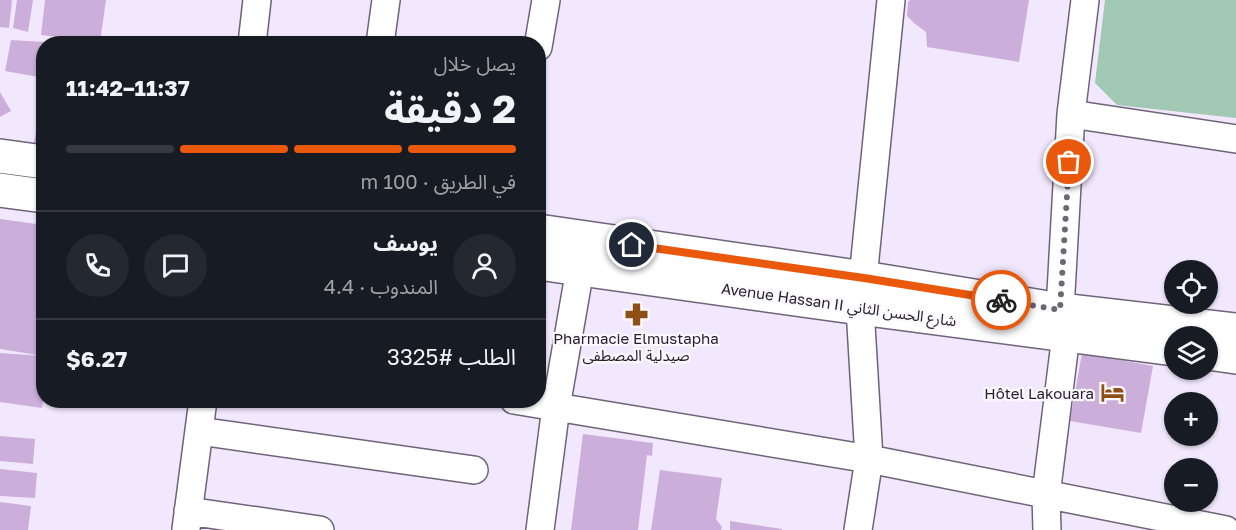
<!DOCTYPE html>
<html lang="ar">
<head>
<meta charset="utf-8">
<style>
	:root { --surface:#171b24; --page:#242831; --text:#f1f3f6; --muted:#9ea1a6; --line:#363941; --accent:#ea580c }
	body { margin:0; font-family:"Golos Text","Noto Sans Arabic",sans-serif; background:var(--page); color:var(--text); direction:rtl; height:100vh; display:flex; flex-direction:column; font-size:22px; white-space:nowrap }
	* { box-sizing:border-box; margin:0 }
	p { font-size:20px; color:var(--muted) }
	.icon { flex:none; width:33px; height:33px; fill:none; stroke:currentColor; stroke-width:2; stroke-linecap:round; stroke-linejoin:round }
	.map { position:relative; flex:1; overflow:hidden; direction:ltr }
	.panel { position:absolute; left:36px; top:36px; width:510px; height:372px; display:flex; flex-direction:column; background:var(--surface); border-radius:24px; box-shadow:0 2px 4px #0004; direction:rtl }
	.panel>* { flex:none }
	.buttons { position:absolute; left:1164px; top:260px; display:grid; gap:12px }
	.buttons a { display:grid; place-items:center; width:54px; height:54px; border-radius:50%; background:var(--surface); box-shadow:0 2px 4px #0004; font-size:30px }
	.pin { position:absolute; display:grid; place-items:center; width:51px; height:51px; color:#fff; margin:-26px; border:3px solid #fff; border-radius:50%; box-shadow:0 2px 6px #0007 }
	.courier { position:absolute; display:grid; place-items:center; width:60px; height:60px; margin:-30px; border:4px solid #ea580c; border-radius:50%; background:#fff; color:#222; box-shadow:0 2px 8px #0007 }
	.head em { font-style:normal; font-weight:700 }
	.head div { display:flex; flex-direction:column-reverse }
	.head { display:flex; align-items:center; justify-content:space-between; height:102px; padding:0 30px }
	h1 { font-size:39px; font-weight:700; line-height:45px }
	.bar { display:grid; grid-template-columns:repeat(4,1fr); gap:9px 6px; align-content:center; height:72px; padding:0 30px }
	.bar i { height:8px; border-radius:4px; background:var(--line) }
	.bar .on { background:var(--accent) }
	.bar p { grid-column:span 4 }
	.line { display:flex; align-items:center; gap:15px; padding:0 30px; border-top:2px solid var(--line) }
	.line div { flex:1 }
	.round { display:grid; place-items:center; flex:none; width:63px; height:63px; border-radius:32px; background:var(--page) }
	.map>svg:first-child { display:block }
</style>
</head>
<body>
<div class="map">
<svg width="1236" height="530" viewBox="0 0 1236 530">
	<rect width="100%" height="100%" fill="#f2e8fd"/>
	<path fill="#a1c8b2" d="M1105,0h131v118l-119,-13 -22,-22z"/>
	<path fill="#ccaeda" d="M0,0h12l-3,28 -9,-1z
		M17,0h16l-5,32 -15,-4z
		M45,0h61l-6,42 -59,-7z
		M910,0h119l-10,62 -92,-15 -1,-15 -11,-8 -8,-8 1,-14z
		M11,40l33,2v36l-39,-7z
		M0,92l11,19 -11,6z
		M42,93h2v59l-11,-2z
		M0,219l44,6v131l-44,-7z
		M0,353l44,3v38l-2,14 -42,-6z
		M1082,353l71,13 -12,67 -71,-12z
		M583,434l70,9 -1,13 -5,-1 -9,75h-67z
		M0,436l35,3 -2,25 -33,-3z
		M0,469l37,4 -2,25 -35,-2z
		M660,470l62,8 -6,41 6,8 -1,3h-70z
		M0,502l31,4 -3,24h-28z
		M730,521l52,8v1h-52z"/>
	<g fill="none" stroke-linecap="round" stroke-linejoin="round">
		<defs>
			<path id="street" d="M252,44l5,-44
				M380,44l6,-44
				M538,47l8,-47
				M1071,114l165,25
				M514,400l355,59 357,71
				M199,431l275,39
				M188,511l132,19
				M186,529l17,-129
				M540,530l16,-123 24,-138
				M858,530l11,-71 -9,-151 31,-308
				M1047,530l-1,-35 18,-144v-17l-4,-24 11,-196 14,-114"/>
			<path id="secondary" d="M0,156l44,6
				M0,190l44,6
				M538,231l326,47 196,32 176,20
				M538,263l322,45 314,41
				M1208,353l28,4"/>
		</defs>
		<use href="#street" stroke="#6f637a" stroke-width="30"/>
		<use href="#secondary" stroke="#6f637a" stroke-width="36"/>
		<use href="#street" stroke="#fff" stroke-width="27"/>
		<use href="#secondary" stroke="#fff" stroke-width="33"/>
	</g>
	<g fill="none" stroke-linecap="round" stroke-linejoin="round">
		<path stroke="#6d6774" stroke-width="6" stroke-dasharray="0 10.8" d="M1001,300l59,10 9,-148"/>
		<path stroke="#ea580c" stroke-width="8" d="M632,245l232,33 137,22"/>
	</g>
	<defs>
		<symbol id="pharmacy-bare" viewBox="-9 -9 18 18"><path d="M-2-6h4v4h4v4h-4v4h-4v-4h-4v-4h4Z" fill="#8e5015" stroke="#fbf8fe" stroke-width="2.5" paint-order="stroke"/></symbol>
		<symbol id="hotel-bare" viewBox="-9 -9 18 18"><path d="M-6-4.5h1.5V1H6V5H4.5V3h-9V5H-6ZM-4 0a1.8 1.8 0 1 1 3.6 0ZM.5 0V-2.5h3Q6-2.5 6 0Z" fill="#8e5015" stroke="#fbf8fe" stroke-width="2.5" paint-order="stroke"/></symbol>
	</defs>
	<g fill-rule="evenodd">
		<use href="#pharmacy-bare" x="620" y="298" width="33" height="33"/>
		<use href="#hotel-bare" x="1096" y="376" width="33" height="33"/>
	</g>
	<g text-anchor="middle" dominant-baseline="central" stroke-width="4.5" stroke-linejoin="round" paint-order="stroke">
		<g font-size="15" fill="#26212a" stroke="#fbf8fe">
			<text transform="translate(839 304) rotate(8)">Avenue Hassan II شارع الحسن الثاني</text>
		</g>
		<g font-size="15" fill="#26212a" stroke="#fbf8fe">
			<text x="636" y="338">Pharmacie Elmustapha<tspan x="636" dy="17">صيدلية المصطفى</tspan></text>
			<text x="1094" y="393" text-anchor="end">Hôtel Lakouara</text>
		</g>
	</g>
</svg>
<div class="buttons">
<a><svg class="icon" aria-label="locate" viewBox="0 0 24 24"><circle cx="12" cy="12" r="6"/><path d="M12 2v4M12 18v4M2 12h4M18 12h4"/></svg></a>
<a><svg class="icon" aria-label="layers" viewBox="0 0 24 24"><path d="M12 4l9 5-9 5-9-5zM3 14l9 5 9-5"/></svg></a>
<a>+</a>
<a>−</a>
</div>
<div class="pin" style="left:1069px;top:162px;background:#ea580c"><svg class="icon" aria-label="bag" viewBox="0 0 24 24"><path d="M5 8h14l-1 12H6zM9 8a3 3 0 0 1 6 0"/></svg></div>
<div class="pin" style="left:632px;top:245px;background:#1f2937"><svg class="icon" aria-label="home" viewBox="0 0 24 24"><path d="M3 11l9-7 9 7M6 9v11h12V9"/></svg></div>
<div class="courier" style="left:1001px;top:300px"><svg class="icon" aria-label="bike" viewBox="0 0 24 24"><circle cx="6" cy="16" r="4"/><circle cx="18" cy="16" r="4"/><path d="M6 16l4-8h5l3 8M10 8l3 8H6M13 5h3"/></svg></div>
<section class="panel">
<div class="head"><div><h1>2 دقيقة</h1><p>يصل خلال</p></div><em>11:37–11:42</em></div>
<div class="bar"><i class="on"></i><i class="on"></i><i class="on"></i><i></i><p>في الطريق · 100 m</p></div>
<div class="line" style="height:108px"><a class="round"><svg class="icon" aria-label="person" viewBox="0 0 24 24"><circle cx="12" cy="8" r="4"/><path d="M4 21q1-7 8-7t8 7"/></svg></a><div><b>يوسف</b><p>المندوب · 4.4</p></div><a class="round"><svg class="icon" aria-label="chat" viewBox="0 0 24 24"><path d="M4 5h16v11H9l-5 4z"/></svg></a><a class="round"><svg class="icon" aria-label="phone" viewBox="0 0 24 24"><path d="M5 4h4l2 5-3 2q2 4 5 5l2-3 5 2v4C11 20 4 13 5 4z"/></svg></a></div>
<div class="line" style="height:78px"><div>الطلب #3325</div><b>$6.27</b></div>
</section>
</div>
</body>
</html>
